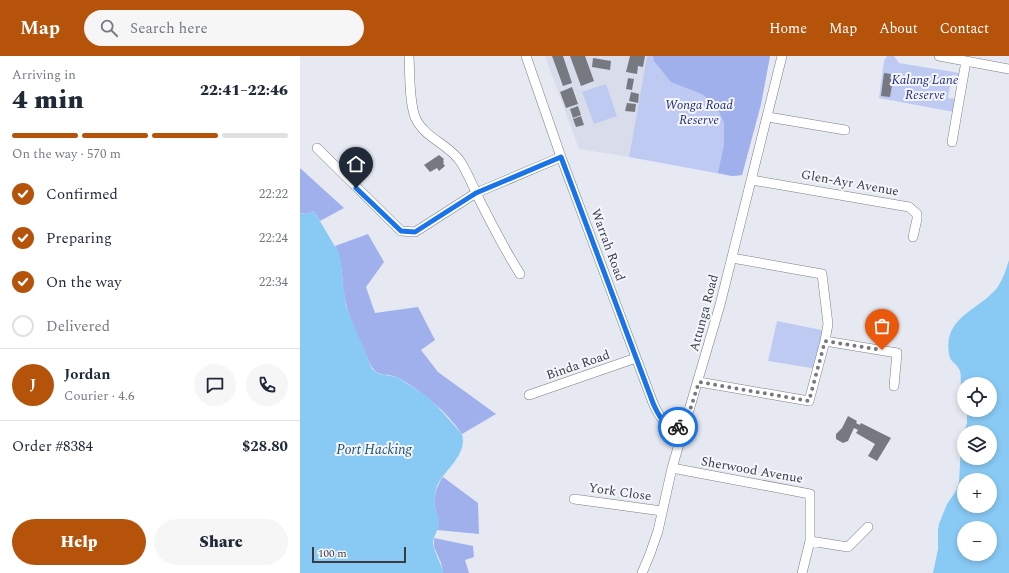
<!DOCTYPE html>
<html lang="en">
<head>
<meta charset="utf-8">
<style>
	:root { --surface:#fff; --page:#f6f6f7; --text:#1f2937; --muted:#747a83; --line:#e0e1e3; --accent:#b45309 }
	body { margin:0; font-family:Spectral,serif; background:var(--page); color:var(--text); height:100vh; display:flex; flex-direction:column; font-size:15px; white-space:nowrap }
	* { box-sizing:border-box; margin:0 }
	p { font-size:13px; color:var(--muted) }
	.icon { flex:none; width:22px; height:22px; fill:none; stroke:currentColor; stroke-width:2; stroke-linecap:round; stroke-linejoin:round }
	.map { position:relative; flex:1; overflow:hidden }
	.details { display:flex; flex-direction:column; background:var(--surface); width:300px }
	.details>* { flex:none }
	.tools { position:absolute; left:657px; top:321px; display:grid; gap:8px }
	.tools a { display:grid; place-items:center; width:40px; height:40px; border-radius:50%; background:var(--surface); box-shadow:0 2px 6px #0003; font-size:20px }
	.scale { position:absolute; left:12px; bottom:10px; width:94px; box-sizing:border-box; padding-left:4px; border:2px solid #3b3c3f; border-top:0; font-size:11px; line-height:14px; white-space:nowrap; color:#3b3c3f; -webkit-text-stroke:3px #f4f6fe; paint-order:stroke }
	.pin { position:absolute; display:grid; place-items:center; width:34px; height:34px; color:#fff; margin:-41px -17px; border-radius:50% 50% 50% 0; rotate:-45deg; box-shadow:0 0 4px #0007 }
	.pin .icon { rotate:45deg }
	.courier { position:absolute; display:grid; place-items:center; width:40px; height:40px; margin:-20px; border:3px solid #1a73e8; border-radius:50%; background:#fff; color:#222; box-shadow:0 1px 5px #0007 }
	.overview em { font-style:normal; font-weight:800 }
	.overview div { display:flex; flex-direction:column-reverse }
	.overview { display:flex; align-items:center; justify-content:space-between; height:68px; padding:0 12px }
	h1 { font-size:26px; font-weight:800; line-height:30px }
	.bar { display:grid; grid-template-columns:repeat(4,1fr); gap:6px 4px; align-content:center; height:48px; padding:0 12px }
	.bar i { height:5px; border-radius:3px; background:var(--line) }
	.bar .on { background:var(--accent) }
	.bar p { grid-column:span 4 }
	.line { display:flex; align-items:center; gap:10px; padding:0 12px; border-top:1px solid var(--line) }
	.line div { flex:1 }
	.round { display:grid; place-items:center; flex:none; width:42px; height:42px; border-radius:21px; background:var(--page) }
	ol { padding:0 12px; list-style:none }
	li { display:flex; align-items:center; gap:12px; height:44px }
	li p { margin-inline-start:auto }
	li .icon { padding:4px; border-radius:50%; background:var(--accent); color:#fff; stroke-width:4 }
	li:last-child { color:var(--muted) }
	li i { width:22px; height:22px; border:2px solid var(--line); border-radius:50% }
	.primary-button { display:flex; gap:8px; margin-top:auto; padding:8px 12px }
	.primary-button a { flex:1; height:46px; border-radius:24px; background:var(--accent); color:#fff; font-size:16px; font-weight:800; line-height:46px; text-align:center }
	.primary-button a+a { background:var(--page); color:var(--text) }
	header { display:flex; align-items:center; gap:24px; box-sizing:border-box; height:56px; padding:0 20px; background:var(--accent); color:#fff }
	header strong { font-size:19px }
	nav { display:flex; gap:22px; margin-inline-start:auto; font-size:14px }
	.search { width:280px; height:36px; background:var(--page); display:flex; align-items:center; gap:10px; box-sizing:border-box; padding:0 14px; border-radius:22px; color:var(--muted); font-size:15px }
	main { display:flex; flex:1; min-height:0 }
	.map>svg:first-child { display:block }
</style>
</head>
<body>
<header>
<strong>Map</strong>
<div class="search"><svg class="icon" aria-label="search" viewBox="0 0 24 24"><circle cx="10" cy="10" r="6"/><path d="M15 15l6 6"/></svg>Search here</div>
<nav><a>Home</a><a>Map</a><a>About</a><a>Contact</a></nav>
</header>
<main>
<section class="details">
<div class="overview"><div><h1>4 min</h1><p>Arriving in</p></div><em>22:41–22:46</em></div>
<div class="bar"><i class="on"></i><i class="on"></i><i class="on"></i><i></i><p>On the way · 570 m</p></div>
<ol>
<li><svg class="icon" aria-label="check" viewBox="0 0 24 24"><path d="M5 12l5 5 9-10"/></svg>Confirmed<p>22:22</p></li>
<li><svg class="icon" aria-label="check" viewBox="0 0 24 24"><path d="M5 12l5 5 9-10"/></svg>Preparing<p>22:24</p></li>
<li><svg class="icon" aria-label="check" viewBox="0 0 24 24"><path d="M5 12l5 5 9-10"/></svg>On the way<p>22:34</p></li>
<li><i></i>Delivered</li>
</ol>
<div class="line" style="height:72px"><b class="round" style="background:var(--accent);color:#fff">J</b><div><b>Jordan</b><p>Courier · 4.6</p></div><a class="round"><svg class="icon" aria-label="chat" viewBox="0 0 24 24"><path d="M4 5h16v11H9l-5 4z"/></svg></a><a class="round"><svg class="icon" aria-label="phone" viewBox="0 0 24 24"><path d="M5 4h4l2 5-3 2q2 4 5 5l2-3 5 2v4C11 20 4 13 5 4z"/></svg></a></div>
<div class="line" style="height:52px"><div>Order #8384</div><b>$28.80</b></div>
<div class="primary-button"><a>Help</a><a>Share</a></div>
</section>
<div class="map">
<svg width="709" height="517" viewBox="0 0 709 517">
	<rect width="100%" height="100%" fill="#e6e9f1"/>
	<path fill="#d9ddeb" d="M245,0h102l-18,101 -50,-8z"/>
	<path fill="#bfcaf3" d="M347,0h123l-9,48 -19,71 -10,1 -103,-19z
		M587,0h7l5,7 61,10 -1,3 -7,-1 -4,23 8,1 -2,13 -75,-14 5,-37z
		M306,28l11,32 -23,8 -12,-32z
		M477,265l49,10 -8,38 -50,-8z"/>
	<path fill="#a0b0ed" d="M353,0h117l-9,48 -19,71 -10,1 -14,-3 6,-28v-22l-8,-18 -14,-11 -31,-12 -17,-21z
		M0,112l44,40 -24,13 -6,-10 -7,3 -7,-1z
		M68,178l16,28 -18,25 9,26 43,-6 17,33 -14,10 17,22 58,42 -34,20c-16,-23 -39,-42 -63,-56 -12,-6 -21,1 -29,-14 -8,-20 -19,-40 -24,-60 -5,-20 -2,-40 -11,-58z
		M143,421l35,26 1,31 -42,-4c4,-9 0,-13 -2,-22 -2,-11 2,-23 8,-31z
		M134,482l39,8 1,11 -9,3 4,13h-26l-2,-10 -7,-16z"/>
	<path fill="#89caf5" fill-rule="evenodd" d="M14,155l26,44 3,29 3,22 26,63 7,5 18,3 28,18 11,10 26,29c6,21 -18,36 -25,52 -2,7 -3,15 -2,22 1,5 5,9 4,15 0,7 -6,13 -6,20 1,10 8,19 10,30h-143v-360l7,1z
		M709,204v313h-76l5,-24v-19l1,-6 8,-20 9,-13 3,-8 2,-39 3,-10v24h26v-26h-26l3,-9v-13h23v-26h-26v12c-1,-3 -2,-8 -3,-12 -1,-4 1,-10 -2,-15 -3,-6 -9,-7 -10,-15 -6,-37 29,-43 48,-66 6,-8 9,-19 12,-28zM664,424h26v26h-26zM664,472h26v26h-26z"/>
	<path fill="#767980" d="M252,0h11l9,27 -9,3z
		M270,0h15l9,25 -13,5z
		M330,0h15l-2,11 -5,-1 -1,8 -11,-2z
		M293,2l18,3 -1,9 -18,-3z
		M584,17l7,1 -1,5h3l-3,18 -9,-1z
		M328,22l6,1 -2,11 -6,-1z
		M272,31l6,17 -12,4 -6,-16z
		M331,36l8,2 -1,9 -9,-2z
		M327,47l9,1 -1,8 -10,-1z
		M278,50l3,9 -8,3 -3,-9z
		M281,60l3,9 -8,2 -3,-8z
		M139,99l5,4 -1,1 1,2 -1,1 2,3 -6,5 -2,-3 -7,4 -6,-7z
		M548,360l9,5 -1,2 4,2 1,-2 30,15 -14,23 -9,-5 7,-12 -19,-11 2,-3 -4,-2 -6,13 -5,2 -7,-4v-5l6,-6z"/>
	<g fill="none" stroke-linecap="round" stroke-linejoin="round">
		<defs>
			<path id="minor" d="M109,0c1,18 0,44 6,61 9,21 32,26 45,44 8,12 13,26 19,38 13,26 26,51 41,75
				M226,0l35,101 92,246c8,18 11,20 31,26
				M639,0l70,13
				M468,61l77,13
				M652,86l14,-81
				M17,92l84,83 14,1 61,-39 85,-36
				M452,124l157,27 8,7v5l-4,18
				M525,285l72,12 -3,33
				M399,326l110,19 16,-60 3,-17 -6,-50 -90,-16
				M229,339l107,-37
				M372,412l138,26v47l38,6 20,-20
				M274,443l88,12
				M342,517l8,-19 8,-23 14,-63 48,-163 62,-249
				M502,517l8,-32"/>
		</defs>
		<use href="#minor" stroke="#7b7e85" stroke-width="10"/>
		<use href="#minor" stroke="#fff" stroke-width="9"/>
	</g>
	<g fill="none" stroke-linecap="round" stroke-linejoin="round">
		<path stroke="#77797d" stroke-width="4" stroke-dasharray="0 7.2" d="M378,371l6,2 15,-47 110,19 16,-60 57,9"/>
		<path stroke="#1a73e8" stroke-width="5" d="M56,132l45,43 14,1 61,-39 85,-36 92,246c6,14 9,20 25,24"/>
	</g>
	<g text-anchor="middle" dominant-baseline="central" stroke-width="4" stroke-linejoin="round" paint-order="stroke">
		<g font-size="13" font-style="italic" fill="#262e74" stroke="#f4f6fe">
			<text x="625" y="24">Kalang Lane<tspan x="625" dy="15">Reserve</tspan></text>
			<text x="399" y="49">Wonga Road<tspan x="399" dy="15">Reserve</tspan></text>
		</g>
		<g font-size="13" fill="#3b3c3f" stroke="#f4f6fe">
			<text transform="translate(550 127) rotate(10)">Glen-Ayr Avenue</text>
			<text transform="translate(308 189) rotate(70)">Warrah Road</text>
			<text transform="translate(404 257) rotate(-75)">Attunga Road</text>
			<text transform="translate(278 309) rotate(-19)">Binda Road</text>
			<text transform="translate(452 414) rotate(10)">Sherwood Avenue</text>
			<text transform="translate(320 436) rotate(8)">York Close</text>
		</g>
		<g font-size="14" font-style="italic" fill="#1e4f6c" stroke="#f4f6fe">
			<text x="74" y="393">Port Hacking</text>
		</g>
	</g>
</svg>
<div class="tools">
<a><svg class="icon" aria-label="locate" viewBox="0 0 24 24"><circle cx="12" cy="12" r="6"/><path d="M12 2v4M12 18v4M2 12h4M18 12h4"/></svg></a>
<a><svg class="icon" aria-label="layers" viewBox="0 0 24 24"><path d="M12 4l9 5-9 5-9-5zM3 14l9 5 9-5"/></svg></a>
<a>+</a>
<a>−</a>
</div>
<div class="scale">100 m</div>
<div class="pin" style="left:582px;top:294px;background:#ea580c"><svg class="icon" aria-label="bag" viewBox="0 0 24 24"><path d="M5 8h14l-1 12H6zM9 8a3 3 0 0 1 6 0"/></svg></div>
<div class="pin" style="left:56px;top:132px;background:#1f2937"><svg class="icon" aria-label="home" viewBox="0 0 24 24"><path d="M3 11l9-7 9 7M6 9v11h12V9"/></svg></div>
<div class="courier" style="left:378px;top:371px"><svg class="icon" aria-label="bike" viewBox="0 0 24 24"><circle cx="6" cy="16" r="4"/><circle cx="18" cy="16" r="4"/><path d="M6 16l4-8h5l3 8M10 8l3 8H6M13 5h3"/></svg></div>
</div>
</main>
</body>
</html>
